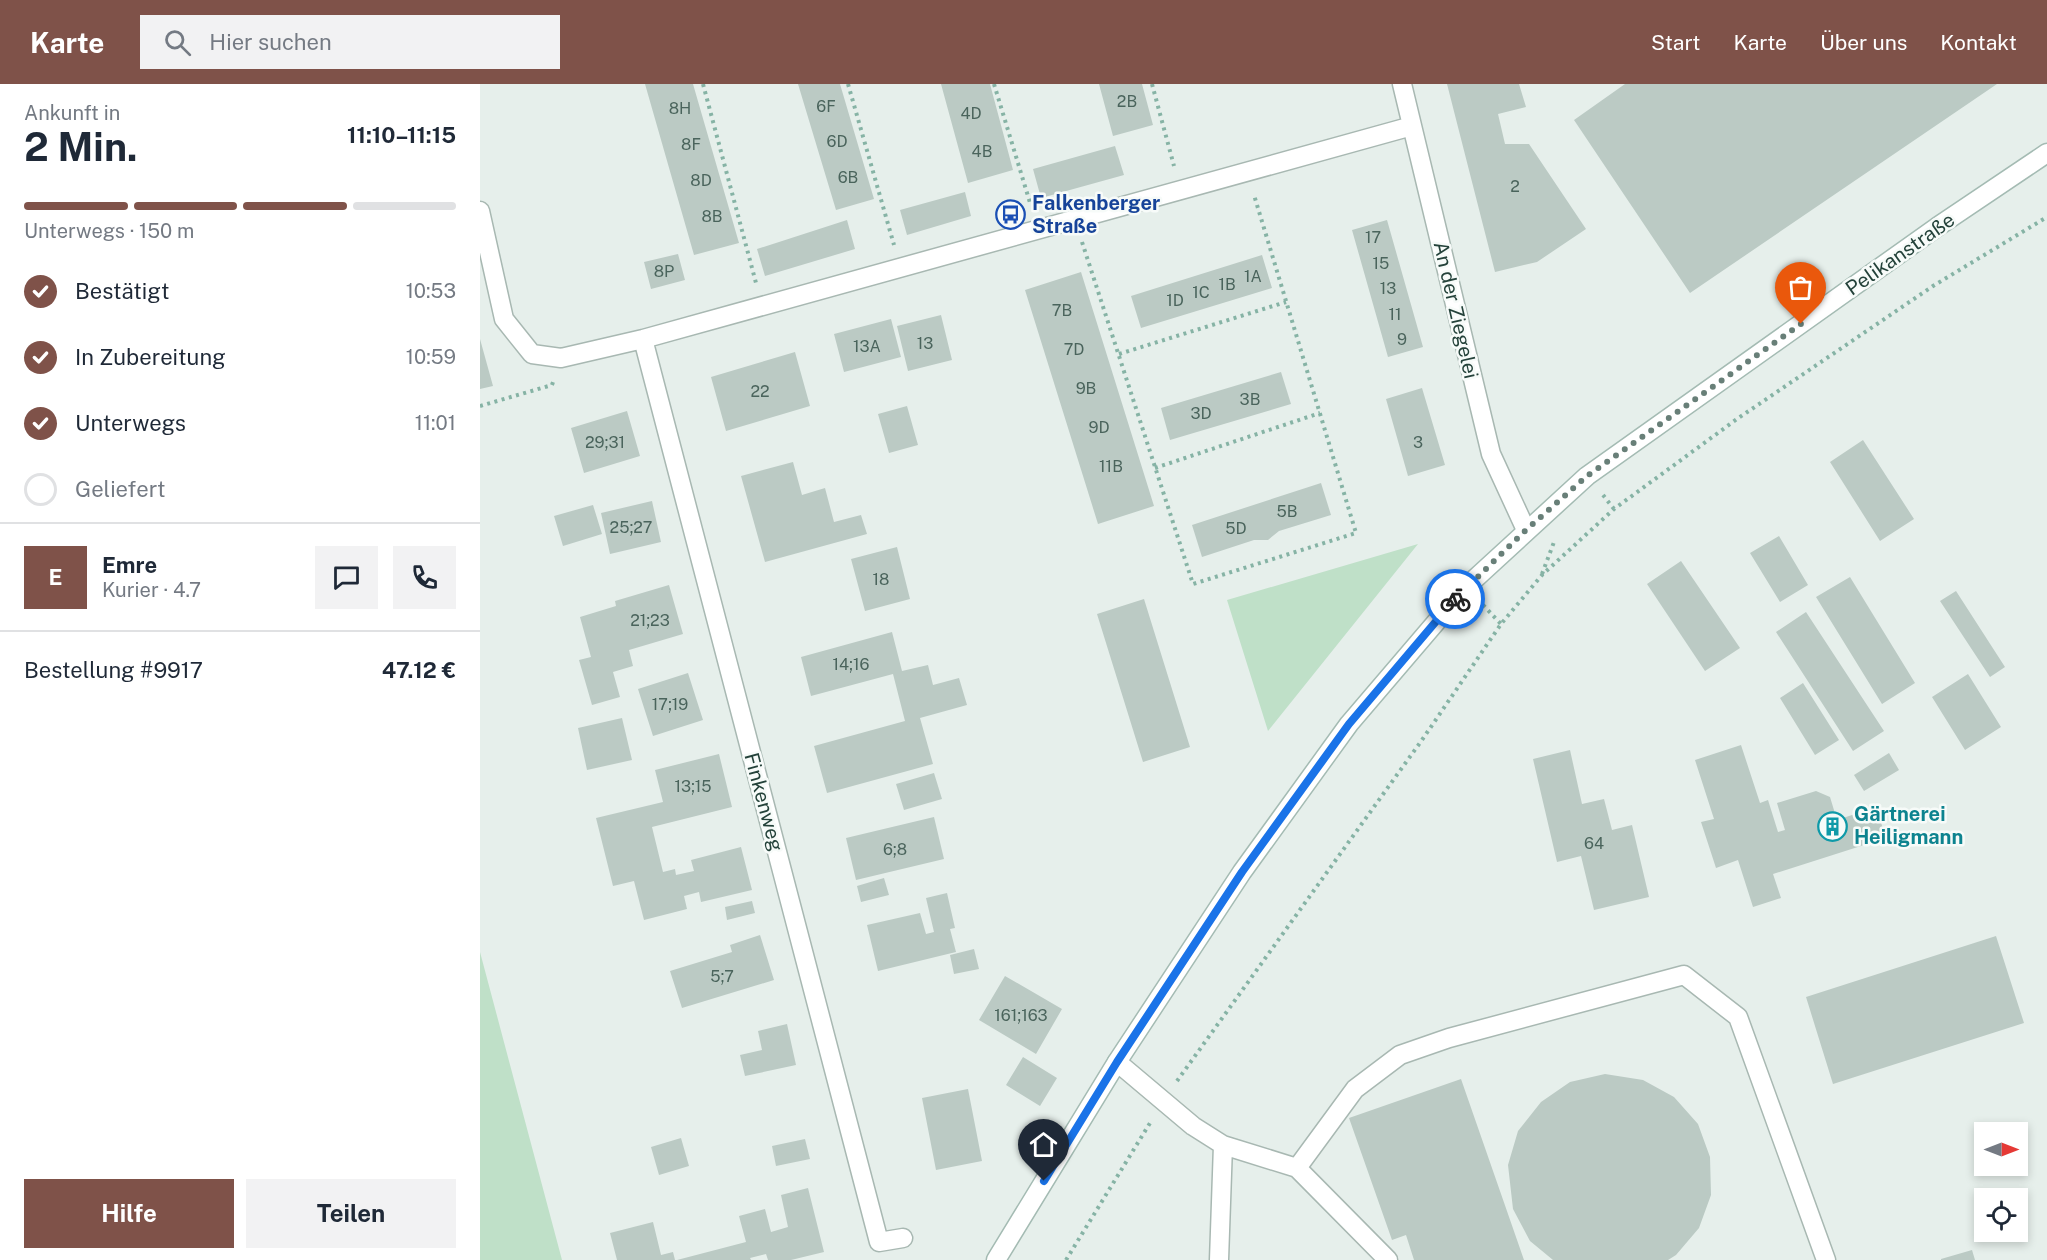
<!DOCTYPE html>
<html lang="de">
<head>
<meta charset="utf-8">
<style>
	:root { --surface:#fff; --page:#f2f2f3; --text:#1f2937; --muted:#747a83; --line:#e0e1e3; --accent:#7f5249 }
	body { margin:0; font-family:"Public Sans",sans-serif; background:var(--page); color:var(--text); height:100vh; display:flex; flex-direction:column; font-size:22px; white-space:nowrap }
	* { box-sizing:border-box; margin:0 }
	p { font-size:20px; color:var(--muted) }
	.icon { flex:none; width:33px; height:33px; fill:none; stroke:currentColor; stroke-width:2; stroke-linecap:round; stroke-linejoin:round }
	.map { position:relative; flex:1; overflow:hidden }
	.details { display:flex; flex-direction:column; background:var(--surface); width:480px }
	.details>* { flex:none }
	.needle { width:39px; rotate:90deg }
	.buttons { position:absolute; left:1494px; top:1038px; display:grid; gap:12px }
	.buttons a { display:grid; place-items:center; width:54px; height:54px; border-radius:0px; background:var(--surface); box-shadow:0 3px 9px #0003; font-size:30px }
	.pin { position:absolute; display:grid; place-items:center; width:51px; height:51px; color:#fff; margin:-62px -26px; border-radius:50% 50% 50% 0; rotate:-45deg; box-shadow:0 0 6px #0007 }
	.pin .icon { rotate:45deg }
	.courier { position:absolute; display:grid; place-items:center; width:60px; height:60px; margin:-30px; border:4px solid #1a73e8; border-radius:50%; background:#fff; color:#222; box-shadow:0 2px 8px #0007 }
	.overview em { font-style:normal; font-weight:700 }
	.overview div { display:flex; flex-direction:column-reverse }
	.overview { display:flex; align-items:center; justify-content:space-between; height:102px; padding:0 24px }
	h1 { font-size:39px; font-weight:700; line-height:45px }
	.bar { display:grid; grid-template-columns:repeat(4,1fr); gap:9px 6px; align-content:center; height:72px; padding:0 24px }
	.bar i { height:8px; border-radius:4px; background:var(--line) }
	.bar .selected { background:var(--accent) }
	.bar p { grid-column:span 4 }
	.line { display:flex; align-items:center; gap:15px; padding:0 24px; border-top:2px solid var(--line) }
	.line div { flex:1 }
	.round { display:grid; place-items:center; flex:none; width:63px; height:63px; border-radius:0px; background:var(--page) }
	ol { padding:0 24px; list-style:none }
	li { display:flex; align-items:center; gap:18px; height:66px }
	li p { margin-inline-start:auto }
	li .icon { padding:6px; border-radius:50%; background:var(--accent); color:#fff; stroke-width:4 }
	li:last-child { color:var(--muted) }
	li i { width:33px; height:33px; border:3px solid var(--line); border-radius:50% }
	.button { display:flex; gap:12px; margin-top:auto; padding:12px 24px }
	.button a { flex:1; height:69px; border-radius:0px; background:var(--accent); color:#fff; font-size:24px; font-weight:700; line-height:69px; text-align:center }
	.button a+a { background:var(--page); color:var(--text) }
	header { display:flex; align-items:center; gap:36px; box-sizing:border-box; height:84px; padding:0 30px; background:var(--accent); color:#fff }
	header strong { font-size:28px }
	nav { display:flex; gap:33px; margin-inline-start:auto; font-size:21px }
	.search { width:420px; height:54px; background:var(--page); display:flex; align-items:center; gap:15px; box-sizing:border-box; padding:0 21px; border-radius:0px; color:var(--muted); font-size:22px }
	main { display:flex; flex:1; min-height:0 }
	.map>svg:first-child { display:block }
</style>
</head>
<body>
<header>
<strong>Karte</strong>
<div class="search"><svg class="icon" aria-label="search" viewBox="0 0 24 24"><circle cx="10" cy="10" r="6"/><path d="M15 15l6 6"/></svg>Hier suchen</div>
<nav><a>Start</a><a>Karte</a><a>Über uns</a><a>Kontakt</a></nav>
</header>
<main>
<section class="details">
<div class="overview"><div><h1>2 Min.</h1><p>Ankunft in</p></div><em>11:10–11:15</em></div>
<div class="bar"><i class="selected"></i><i class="selected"></i><i class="selected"></i><i></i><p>Unterwegs · 150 m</p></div>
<ol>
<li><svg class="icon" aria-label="check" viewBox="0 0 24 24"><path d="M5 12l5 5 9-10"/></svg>Bestätigt<p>10:53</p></li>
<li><svg class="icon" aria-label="check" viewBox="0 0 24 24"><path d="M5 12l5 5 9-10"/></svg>In Zubereitung<p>10:59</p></li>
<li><svg class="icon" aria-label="check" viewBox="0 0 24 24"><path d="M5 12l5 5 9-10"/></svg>Unterwegs<p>11:01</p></li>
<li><i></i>Geliefert</li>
</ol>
<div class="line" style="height:108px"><b class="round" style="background:var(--accent);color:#fff">E</b><div><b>Emre</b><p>Kurier · 4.7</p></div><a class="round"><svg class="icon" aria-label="chat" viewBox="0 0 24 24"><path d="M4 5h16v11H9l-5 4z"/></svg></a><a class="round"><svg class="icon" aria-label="phone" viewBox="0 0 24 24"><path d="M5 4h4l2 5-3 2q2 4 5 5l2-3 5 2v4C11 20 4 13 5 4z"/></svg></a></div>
<div class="line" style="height:78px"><div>Bestellung #9917</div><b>47.12 €</b></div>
<div class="button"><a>Hilfe</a><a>Teilen</a></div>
</section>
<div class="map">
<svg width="1567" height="1176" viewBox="0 0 1567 1176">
	<rect width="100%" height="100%" fill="#e6efeb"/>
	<path fill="#bfe0c8" d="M938,460l-150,187 -41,-131z
		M0,868l82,308h-82z"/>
	<path fill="#bbcac4" d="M165,0h48l46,159 -45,12z
		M318,0h42l34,115 -38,11z
		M461,0h49l23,86 -45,13z
		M619,0h43l11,41 -40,11z
		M967,0h72l7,23 -28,7 7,30h24l57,85 -49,33 -42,10z
		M1145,0h372l-307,209 -116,-173z
		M635,62l9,29 -83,23 -8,-29z
		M485,108l6,24 -64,19 -7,-25z
		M367,136l8,29 -90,27 -8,-27z
		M907,136l36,127 -35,10 -36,-127z
		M198,170l7,26 -34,9 -7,-27z
		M782,171l10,33 -131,40 -10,-32z
		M601,188l73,234 -56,18 -73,-234z
		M461,231l11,45 -44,11 -11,-45z
		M411,235l10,38 -57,15 -10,-38z
		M0,255l13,47 -13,3z
		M315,268l15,54 -84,25 -15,-54z
		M801,288l10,32 -121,36 -9,-32z
		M942,304l23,77 -37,11 -22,-77z
		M427,322l11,39 -29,8 -11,-39z
		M147,327l13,45 -56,17 -13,-45z
		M1383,356l51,79 -34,22 -50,-79z
		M313,378l9,33 23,-7 9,34 27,-7 6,19 -102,28 -24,-86z
		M841,399l10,32 -52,16 -11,9h-14l-52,17 -10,-32z
		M172,417l9,41 -51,12 -9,-41z
		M113,421l9,29 -39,12 -9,-30z
		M1299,452l29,49 -28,17 -30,-49z
		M417,463l13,52 -45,12 -14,-52z
		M1201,477l59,87 -35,23 -58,-87z
		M1370,493l65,106 -33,21 -66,-107z
		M189,501l14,49 -54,16 4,16 -20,6 7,25 -28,8 -13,-45 12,-3 -11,-40 36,-11 -1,-5z
		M1476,507l49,76 -15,10 -50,-76z
		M664,515l46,148 -47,15 -46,-148z
		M1326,528l78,119 -31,20 -77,-119z
		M412,548l10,39 26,-6 5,20 26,-7 8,27 -47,13 13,46 -106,29 -13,-47 91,-25 -12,-47 -82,22 -10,-39z
		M208,589l15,47 -50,16 -15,-47z
		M1488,590l33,53 -36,23 -33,-53z
		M1323,599l36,57 -24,15 -35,-57z
		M142,634l10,42 -45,10 -9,-42z
		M1261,661l19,58 8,-3 10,32 7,-2 -8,-27 39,-12 14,6 7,23 39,-13 10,31 -113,36 8,24 -28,9 -15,-47 -22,8 -15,-46 13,-3 -19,-59z
		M1090,666l12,54 22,-5 8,31 20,-5 17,72 -55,13 -13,-54 -24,6 -24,-103z
		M1409,669l10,17 -35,21 -10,-16z
		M239,670l13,53 -80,20 11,45 12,-3 1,6 18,-4 -3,-11 50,-13 11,43 -51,12 -2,-10 -15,4 3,13 -43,11 -10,-39 -21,5 -17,-68 67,-16 -8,-32z
		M454,689l8,26 -38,11 -8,-26z
		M454,733l10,42 -88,21 -10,-42z
		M404,794l5,17 -28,7 -4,-16z
		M467,809l8,35 -5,1 6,23 -78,19 -11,-46 53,-12 6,21 8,-2 -8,-34z
		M272,817l3,12 -28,7 -2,-13z
		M280,851l14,45 -92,28 -12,-37 62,-19 -2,-7z
		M1516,852l28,87 -191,61 -27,-87z
		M494,865l5,20 -25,5 -4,-19z
		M525,892l57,33 -26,45 -57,-34z
		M307,940l9,41 -51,11 -5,-21 22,-5 -4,-19z
		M543,973l34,21 -17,28 -34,-21z
		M1125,990l38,6 31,17 24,27 12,33 1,38 -12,33 -23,27 -8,5h-115l-23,-19 -17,-32 -5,-44 10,-34 23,-29 29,-20z
		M981,995l63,181h-110l-8,-25 -14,5 -43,-122z
		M488,1005l14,72 -46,9 -14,-72z
		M201,1054l8,28 -30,9 -8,-28z
		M325,1055l5,20 -34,7 -4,-20z
		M328,1104l16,64 -33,8h-23l-2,-6 -16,4 1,2h-74l69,-18 -7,-26 26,-7 6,23 17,-5 -7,-32z
		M173,1138l8,33 12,-3 2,8h-58l-7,-27z
		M1492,1166l3,10h-34v-1z"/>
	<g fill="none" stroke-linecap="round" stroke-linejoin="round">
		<defs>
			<path id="lane" d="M637,978l76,64 30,19 74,23 91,92
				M817,1084l58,-79 45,-34 49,-17 235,-63 54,42 88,243
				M739,1176l4,-115"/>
			<path id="street" d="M922,0l89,370 35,76
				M0,127l24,108 28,35 29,4 82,-19 769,-213
				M163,255l236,903 24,-4"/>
			<path id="secondary" d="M516,1176l121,-198 125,-190 107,-148 117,-137 121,-111 350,-249 110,-74"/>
		</defs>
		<use href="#lane" stroke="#a8b8b2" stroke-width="21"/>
		<use href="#street" stroke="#a8b8b2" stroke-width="21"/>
		<use href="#secondary" stroke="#a4bbb3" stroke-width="21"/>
		<path stroke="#86b3a5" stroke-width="4" stroke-dasharray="3 4.5" stroke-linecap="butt" d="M223,0l53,199
			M368,0l46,161
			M514,0l37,122
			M672,0l22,82
			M602,158l111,342 163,-51 -102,-338
			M639,270l167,-52
			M0,322l72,-21 1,-3
			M675,384l165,-55
			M1123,411l11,14
			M1062,490l12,-32
			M1003,521l18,19
			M697,997l245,-341 79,-116 41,-49 72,-66 123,-90 196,-133 114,-69
			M586,1176l84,-137"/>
		<use href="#lane" stroke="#fff" stroke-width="18"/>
		<use href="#street" stroke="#fff" stroke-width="18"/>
		<use href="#secondary" stroke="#fff" stroke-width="18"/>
	</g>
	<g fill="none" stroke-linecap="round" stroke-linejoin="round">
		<path stroke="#687f78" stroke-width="6" stroke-dasharray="0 10.8" d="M975,515l71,-69 61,-54 214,-152"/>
		<path stroke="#1a73e8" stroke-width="8" d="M564,1097l73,-119 125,-190 107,-148 106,-125"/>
	</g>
	<defs>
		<symbol id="bus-ring" viewBox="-11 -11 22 22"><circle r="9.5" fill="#f7fbf9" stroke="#1a4fb4" stroke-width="1.5"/><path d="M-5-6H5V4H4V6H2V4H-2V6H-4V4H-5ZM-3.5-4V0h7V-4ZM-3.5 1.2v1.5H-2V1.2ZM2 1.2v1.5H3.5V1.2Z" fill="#1a4fb4"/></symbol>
		<symbol id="building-ring" viewBox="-11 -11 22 22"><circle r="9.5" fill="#f7fbf9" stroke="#0f9aa8" stroke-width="1.5"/><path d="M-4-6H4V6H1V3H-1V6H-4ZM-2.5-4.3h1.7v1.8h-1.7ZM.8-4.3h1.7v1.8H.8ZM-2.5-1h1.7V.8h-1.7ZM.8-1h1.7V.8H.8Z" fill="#0f9aa8"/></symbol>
	</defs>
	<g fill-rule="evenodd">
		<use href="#bus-ring" x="514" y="114" width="33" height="33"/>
		<use href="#building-ring" x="1336" y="726" width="33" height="33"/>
	</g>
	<g text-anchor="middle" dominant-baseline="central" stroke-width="5" stroke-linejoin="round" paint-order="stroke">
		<g font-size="16" fill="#4a645c">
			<text x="647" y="17">2B</text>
			<text x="346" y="22">6F</text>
			<text x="200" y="24">8H</text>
			<text x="491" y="29">4D</text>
			<text x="357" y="57">6D</text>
			<text x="211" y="60">8F</text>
			<text x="502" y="67">4B</text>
			<text x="368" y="93">6B</text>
			<text x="221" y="96">8D</text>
			<text x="1035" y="102">2</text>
			<text x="232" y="132">8B</text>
			<text x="893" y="153">17</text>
			<text x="901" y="179">15</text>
			<text x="184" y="187">8P</text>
			<text x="773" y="192">1A</text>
			<text x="747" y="200">1B</text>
			<text x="908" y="204">13</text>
			<text x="721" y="208">1C</text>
			<text x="695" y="216">1D</text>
			<text x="582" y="226">7B</text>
			<text x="915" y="230">11</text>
			<text x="922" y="255">9</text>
			<text x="445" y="259">13</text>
			<text x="387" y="262">13A</text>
			<text x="594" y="265">7D</text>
			<text x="606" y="304">9B</text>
			<text x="280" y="307">22</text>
			<text x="770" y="315">3B</text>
			<text x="721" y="329">3D</text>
			<text x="619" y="343">9D</text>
			<text x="125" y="358">29;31</text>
			<text x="938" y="358">3</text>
			<text x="631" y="382">11B</text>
			<text x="807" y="427">5B</text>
			<text x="151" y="443">25;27</text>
			<text x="756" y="444">5D</text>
			<text x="401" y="495">18</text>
			<text x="170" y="536">21;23</text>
			<text x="371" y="580">14;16</text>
			<text x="190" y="620">17;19</text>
			<text x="213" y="702">13;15</text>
			<text x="1114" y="759">64</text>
			<text x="415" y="765">6;8</text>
			<text x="242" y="892">5;7</text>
			<text x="541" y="931">161;163</text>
		</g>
		<g font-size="20" font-weight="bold" fill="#164399" stroke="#f7fbf9" text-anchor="start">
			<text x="552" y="119">Falkenberger<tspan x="552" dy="23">Straße</tspan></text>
		</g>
		<g font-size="20" fill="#24423a" stroke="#f7fbf9">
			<text transform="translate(1420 170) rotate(-35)">Pelikanstraße</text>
			<text transform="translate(976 226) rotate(77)">An der Ziegelei</text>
			<text transform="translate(284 718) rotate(75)">Finkenweg</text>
		</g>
		<g font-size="20" font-weight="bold" fill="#0d838f" stroke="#f7fbf9" text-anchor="start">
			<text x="1374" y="730">Gärtnerei<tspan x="1374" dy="23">Heiligmann</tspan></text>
		</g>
	</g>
</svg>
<div class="buttons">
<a><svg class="needle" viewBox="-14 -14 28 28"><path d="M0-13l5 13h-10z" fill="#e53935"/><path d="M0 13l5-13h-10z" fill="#747a83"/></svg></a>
<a><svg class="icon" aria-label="locate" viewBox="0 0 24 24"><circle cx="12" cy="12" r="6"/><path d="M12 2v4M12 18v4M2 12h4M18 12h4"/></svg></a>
</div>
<div class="pin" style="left:1321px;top:240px;background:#ea580c"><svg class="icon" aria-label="bag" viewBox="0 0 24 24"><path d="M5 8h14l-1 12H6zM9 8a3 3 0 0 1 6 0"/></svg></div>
<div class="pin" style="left:564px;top:1097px;background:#1f2937"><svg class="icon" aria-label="home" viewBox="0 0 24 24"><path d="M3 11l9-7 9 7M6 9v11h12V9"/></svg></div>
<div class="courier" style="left:975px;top:515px"><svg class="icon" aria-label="bike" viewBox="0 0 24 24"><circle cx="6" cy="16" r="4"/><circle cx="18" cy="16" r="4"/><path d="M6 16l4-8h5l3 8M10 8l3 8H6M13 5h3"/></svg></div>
</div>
</main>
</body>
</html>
